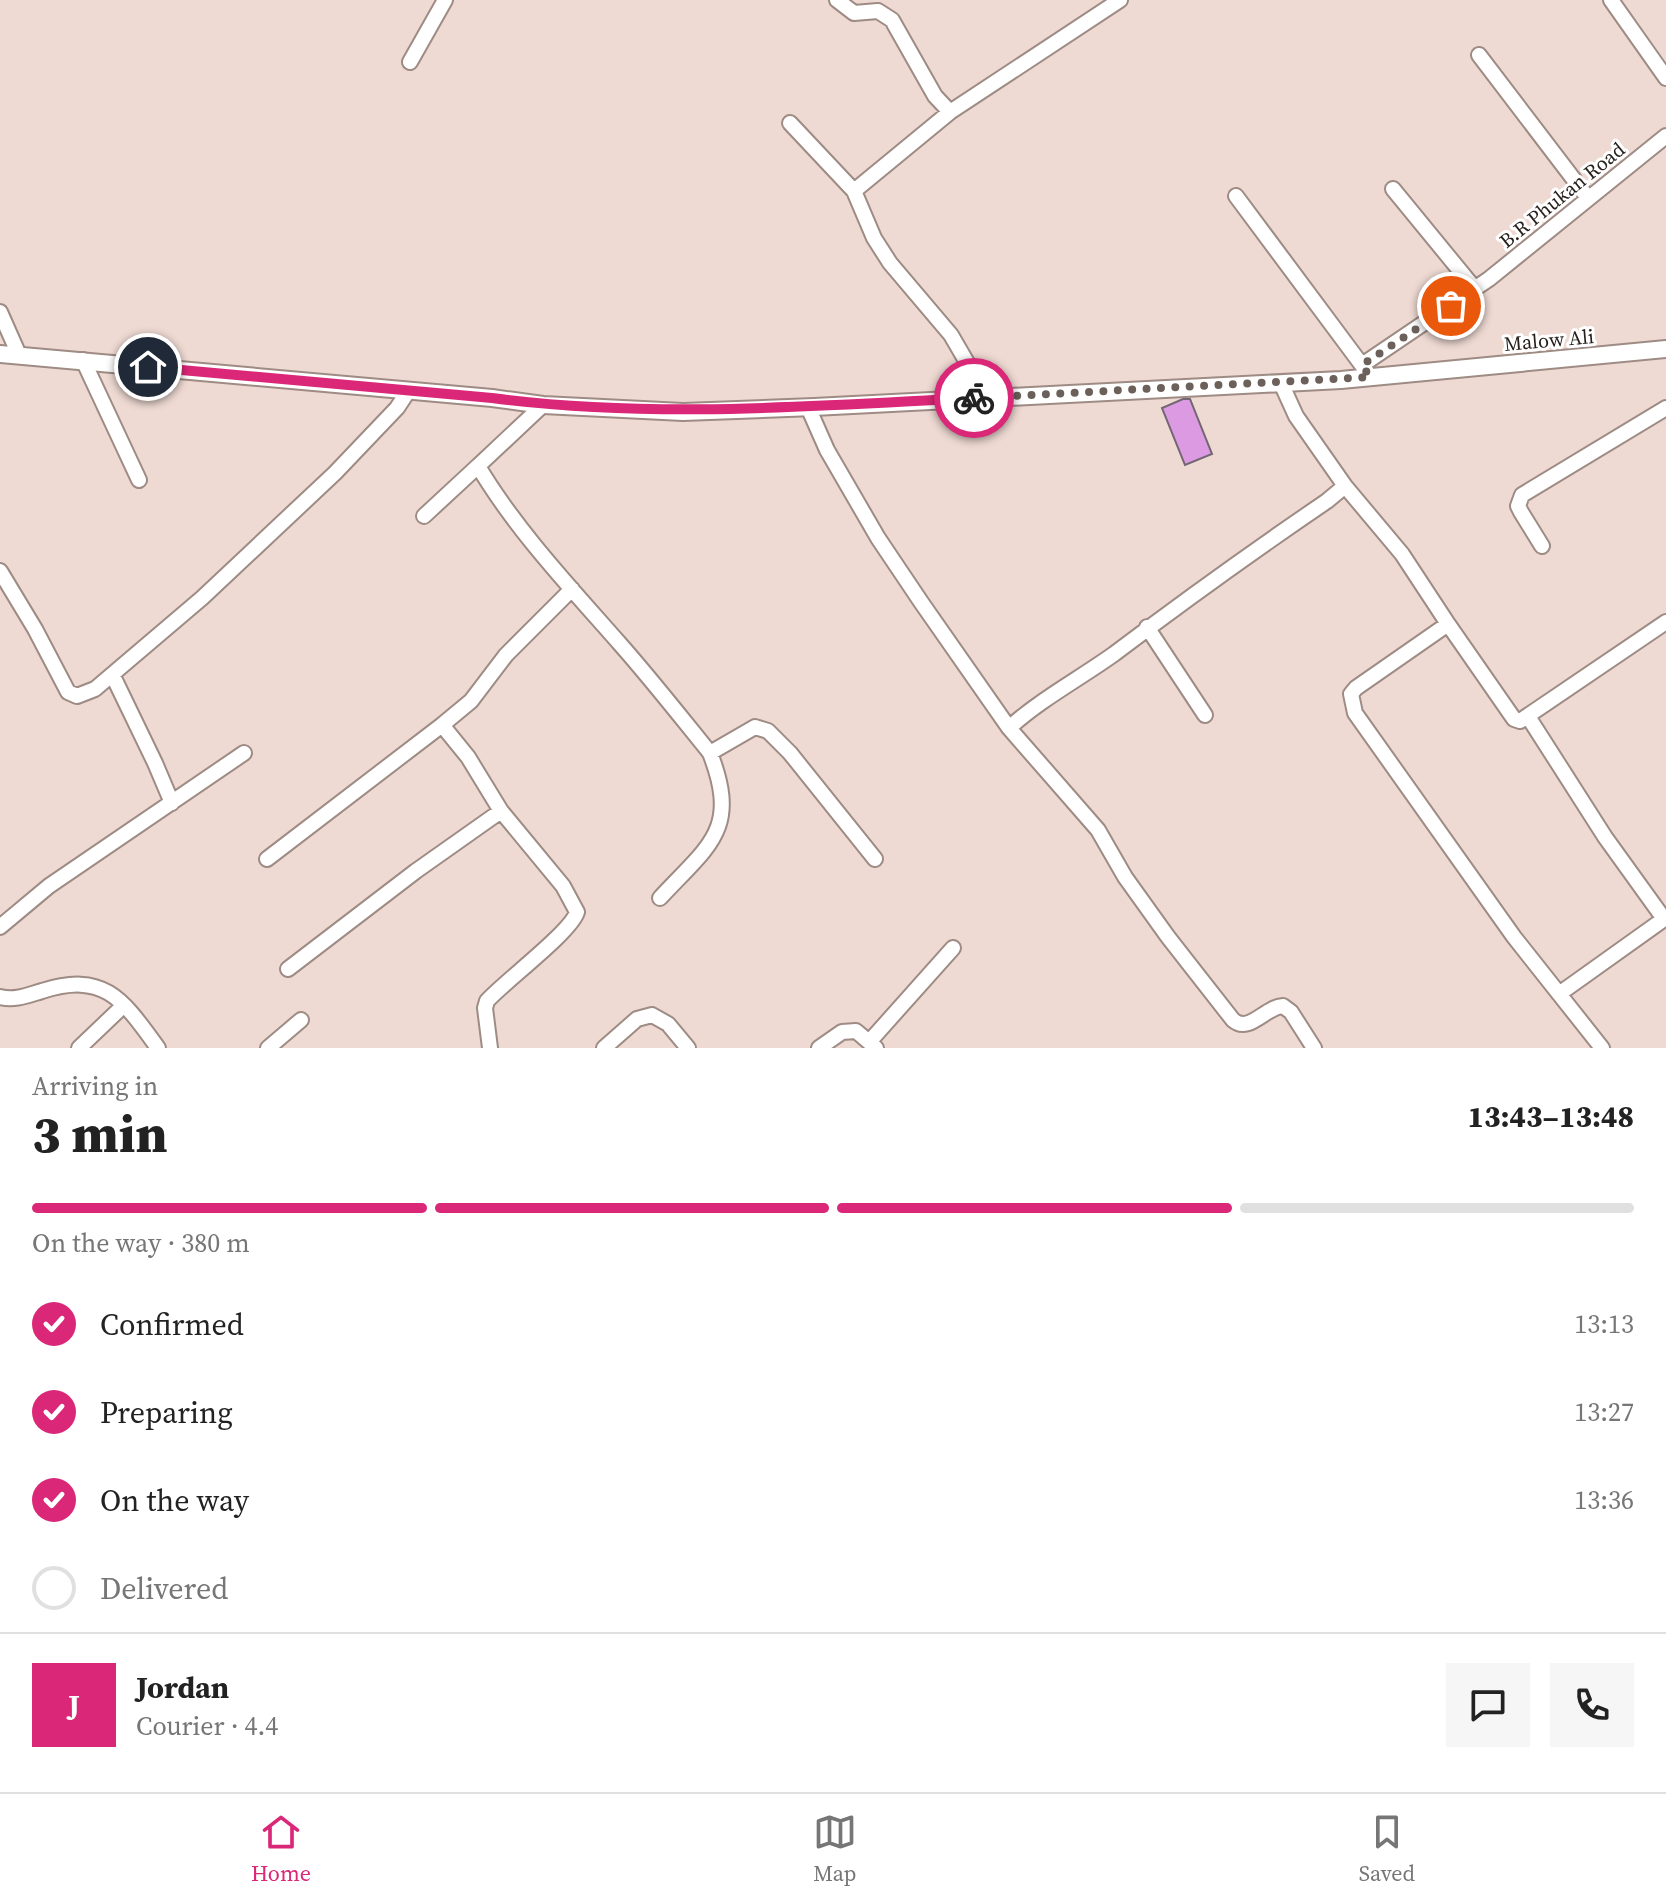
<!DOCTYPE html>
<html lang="en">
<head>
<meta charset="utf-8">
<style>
	:root { --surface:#fff; --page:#f6f6f6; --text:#222; --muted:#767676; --line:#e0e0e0; --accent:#db2777 }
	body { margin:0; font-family:"Source Serif 4",serif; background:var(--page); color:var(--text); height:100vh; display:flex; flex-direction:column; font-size:30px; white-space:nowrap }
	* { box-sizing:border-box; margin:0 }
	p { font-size:26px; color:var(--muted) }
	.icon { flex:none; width:44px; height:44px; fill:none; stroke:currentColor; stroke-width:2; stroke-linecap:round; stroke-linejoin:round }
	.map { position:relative; height:1048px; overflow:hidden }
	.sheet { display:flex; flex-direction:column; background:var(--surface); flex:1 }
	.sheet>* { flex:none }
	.pin { position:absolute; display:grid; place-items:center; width:68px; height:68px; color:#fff; margin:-34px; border:4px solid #fff; border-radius:50%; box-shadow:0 2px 8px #0007 }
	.courier { position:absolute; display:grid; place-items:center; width:80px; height:80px; margin:-40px; border:6px solid #db2777; border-radius:50%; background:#fff; color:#222; box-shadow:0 2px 10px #0007 }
	.summary em { font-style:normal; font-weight:800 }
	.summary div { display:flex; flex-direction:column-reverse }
	.summary { display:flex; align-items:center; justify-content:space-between; height:136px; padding:0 32px }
	h1 { font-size:52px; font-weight:800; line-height:60px }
	.bar { display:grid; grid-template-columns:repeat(4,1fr); gap:12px 8px; align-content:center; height:96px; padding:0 32px }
	.bar i { height:10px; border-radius:6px; background:var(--line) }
	.bar .active { background:var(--accent) }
	.bar p { grid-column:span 4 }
	.line { display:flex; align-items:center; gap:20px; padding:0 32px; border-top:2px solid var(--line) }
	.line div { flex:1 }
	.round { display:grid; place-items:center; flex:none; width:84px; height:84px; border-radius:0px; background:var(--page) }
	ol { padding:0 32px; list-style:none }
	li { display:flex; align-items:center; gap:24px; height:88px }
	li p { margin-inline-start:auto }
	li .icon { padding:8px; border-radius:50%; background:var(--accent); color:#fff; stroke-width:4 }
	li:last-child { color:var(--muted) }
	li i { width:44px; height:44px; border:4px solid var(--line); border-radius:50% }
	.tabs { display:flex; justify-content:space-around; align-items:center; height:112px; border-top:2px solid var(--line); background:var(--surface); font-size:22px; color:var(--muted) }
	.tabs a { display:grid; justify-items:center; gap:4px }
	.tabs .active { color:var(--accent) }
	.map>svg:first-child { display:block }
</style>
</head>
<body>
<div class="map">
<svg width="1666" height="1048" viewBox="0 0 1666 1048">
	<rect width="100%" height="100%" fill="#efdad3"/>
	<path fill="#db9ae1" stroke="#726673" stroke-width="2" d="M1183,399h7l22,55 -27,11 -23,-57z"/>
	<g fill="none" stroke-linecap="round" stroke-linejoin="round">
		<defs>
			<path id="minor" d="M837,0l17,13 24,-2 14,9 43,76 15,16
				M1611,0l55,78
				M1479,55l109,143
				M410,62l35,-62
				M790,123l64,68
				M1393,189l82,100
				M1236,196l131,176
				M0,312l19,43
				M83,360l56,120
				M1362,365l127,-86 177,-143
				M987,397l-36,-62 -61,-72 -16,-25 -20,-47 96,-79 170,-112
				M543,405l-65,61c38,64 92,121 142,178 31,35 60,72 90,109l45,-26 13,4 22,22 85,106
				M808,407l19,43 51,88 43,64 88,126 89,102 27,47 43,60 65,83c16,14 32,-13 50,-14l8,6 23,36
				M1345,486l57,68 46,70
				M424,516l54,-50
				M1542,546l-21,-34 -3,-6 4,-11 144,-87
				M0,571l35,58 33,63 9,4 18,-7 107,-91 133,-125 62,-65 12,-18
				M1147,627l58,88
				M113,676l42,87 17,40
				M1529,718l76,119 59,82 -105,75
				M1009,728c32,-29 70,-49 105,-74 70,-53 141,-104 213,-153l18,-15 -49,-70 -15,-33
				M501,811l-33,-54 -26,-32 29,-24 35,-46 66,-66
				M267,859l175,-134
				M660,898c49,-53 80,-68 50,-145
				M0,927l49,-41 195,-133
				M288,969l128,-98 85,-60 62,75 14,26c-6,20 -72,69 -90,89l-2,7 5,40
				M0,997c15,4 28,-2 42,-6 63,-20 81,9 116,57
				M870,1041l83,-93
				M79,1048l44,-42
				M268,1048l33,-28
				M604,1048l33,-29 15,-4 16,9 20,24
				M819,1048l23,-16 14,-1 20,17
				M1602,1048l-88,-111 -159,-224 -4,-19 5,-6 92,-64 66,95 6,2 146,-99"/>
			<path id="tertiary" d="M0,354l492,44 51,7 140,7 131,-5 527,-27 325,-31"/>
		</defs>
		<use href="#minor" stroke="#9d8b84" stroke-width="18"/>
		<use href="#tertiary" stroke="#9d8b84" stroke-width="20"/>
		<use href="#minor" stroke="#fff" stroke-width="14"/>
		<use href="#tertiary" stroke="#fff" stroke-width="16"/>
	</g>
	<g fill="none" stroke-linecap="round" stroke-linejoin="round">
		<path stroke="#6c605b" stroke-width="8" stroke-dasharray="0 14.4" d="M974,398l396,-21 -8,-12 89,-59"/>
		<path stroke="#db2777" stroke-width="10" d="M148,367l344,31c162,21 320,8 482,0"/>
	</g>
	<g text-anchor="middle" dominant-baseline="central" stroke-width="6" stroke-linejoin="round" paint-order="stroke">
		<g font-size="20" fill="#251e1b" stroke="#fff">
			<text transform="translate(1562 195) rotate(-39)">B.R Phukan Road</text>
			<text transform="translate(1549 340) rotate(-5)">Malow Ali</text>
		</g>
	</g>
</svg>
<div class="pin" style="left:1451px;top:306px;background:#ea580c"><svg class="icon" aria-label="bag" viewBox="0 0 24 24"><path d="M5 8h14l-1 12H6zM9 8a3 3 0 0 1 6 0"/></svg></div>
<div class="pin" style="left:148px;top:367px;background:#1f2937"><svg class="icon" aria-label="home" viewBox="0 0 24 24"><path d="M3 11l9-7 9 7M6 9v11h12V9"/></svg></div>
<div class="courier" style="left:974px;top:398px"><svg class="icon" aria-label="bike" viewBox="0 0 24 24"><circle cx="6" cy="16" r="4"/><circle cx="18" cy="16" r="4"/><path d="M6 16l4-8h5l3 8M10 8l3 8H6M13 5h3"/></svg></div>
</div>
<section class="sheet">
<div class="summary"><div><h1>3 min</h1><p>Arriving in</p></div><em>13:43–13:48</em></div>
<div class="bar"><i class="active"></i><i class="active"></i><i class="active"></i><i></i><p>On the way · 380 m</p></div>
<ol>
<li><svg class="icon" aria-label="check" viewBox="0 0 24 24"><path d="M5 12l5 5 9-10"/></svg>Confirmed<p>13:13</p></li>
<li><svg class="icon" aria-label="check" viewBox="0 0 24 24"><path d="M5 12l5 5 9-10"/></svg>Preparing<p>13:27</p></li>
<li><svg class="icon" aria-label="check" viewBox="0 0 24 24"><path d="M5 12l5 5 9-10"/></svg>On the way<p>13:36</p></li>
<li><i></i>Delivered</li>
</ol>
<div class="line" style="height:144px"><b class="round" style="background:var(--accent);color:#fff">J</b><div><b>Jordan</b><p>Courier · 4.4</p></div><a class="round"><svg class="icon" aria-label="chat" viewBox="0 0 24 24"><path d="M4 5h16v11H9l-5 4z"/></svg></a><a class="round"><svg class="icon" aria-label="phone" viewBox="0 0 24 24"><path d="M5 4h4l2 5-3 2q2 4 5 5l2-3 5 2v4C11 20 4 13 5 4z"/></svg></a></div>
</section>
<nav class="tabs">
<a class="active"><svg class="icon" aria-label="home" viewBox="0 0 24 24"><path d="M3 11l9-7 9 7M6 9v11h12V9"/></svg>Home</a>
<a><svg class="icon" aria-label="map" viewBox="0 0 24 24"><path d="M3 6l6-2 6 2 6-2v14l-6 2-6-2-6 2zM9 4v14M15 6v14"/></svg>Map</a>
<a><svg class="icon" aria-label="saved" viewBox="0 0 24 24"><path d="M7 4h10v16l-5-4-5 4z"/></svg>Saved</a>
</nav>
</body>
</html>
